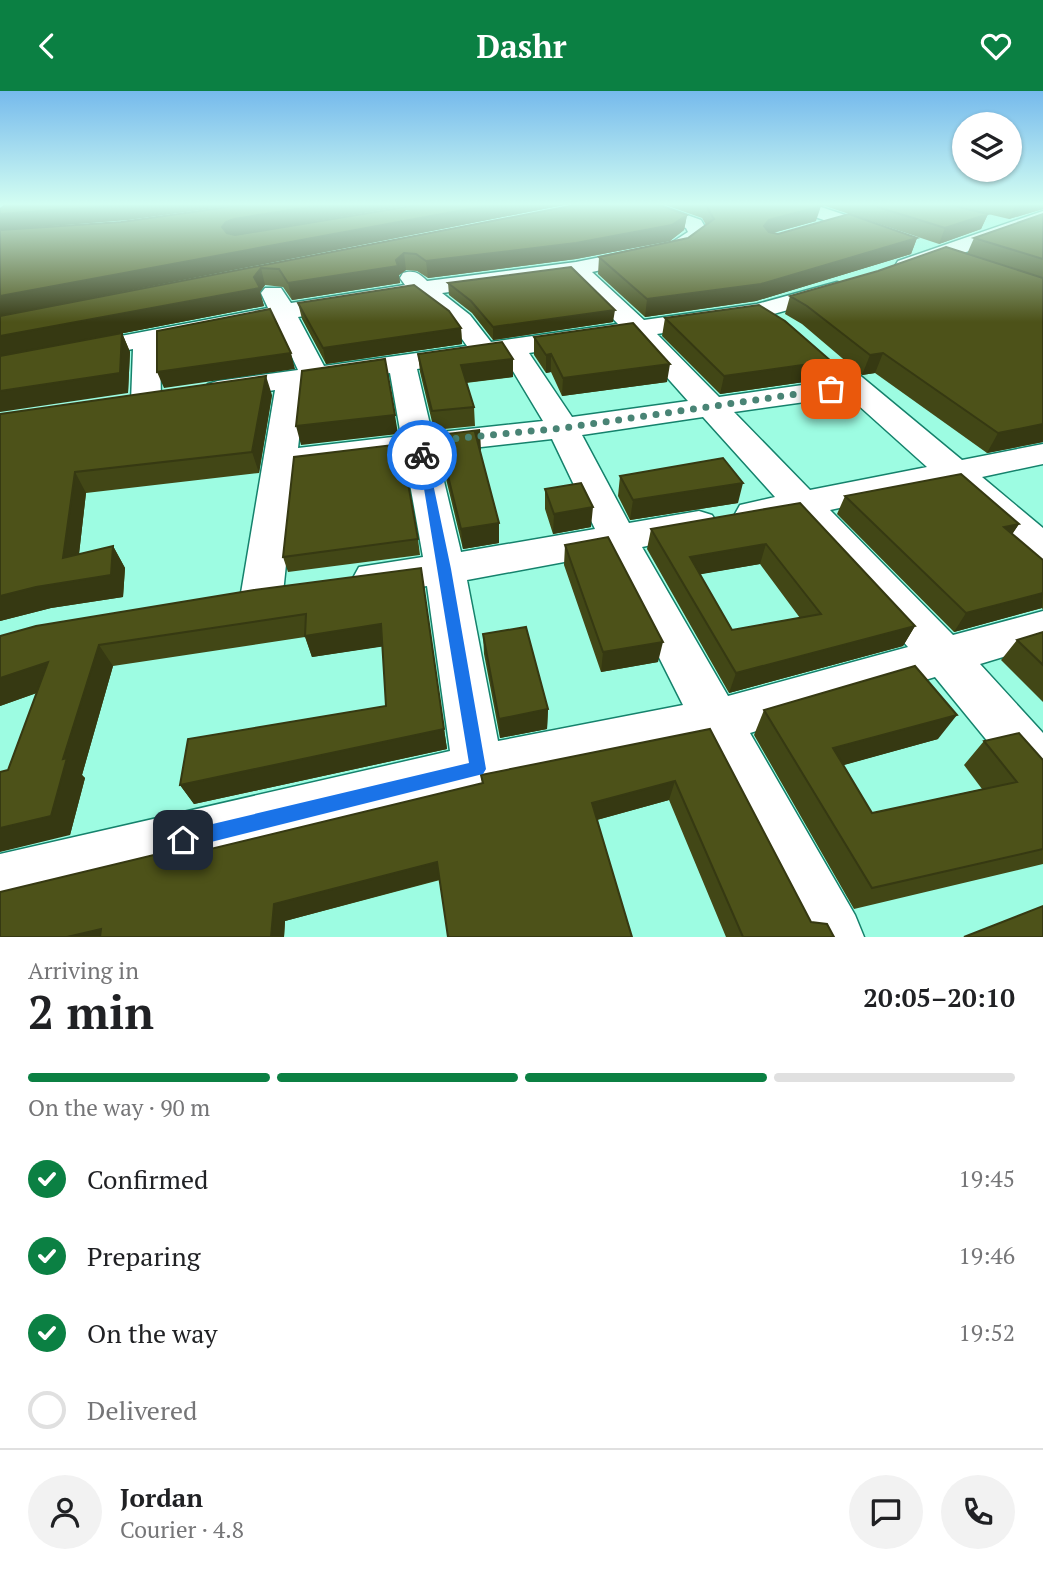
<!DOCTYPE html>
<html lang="en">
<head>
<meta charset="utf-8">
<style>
	:root { --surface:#fff; --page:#f2f2f2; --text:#202124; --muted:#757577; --line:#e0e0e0; --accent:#0b8043 }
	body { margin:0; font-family:"PT Serif",serif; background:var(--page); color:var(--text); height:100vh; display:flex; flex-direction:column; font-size:26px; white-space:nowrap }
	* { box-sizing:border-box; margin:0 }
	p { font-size:23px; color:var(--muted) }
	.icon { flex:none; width:38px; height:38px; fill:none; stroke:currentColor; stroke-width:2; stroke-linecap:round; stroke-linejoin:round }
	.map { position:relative; height:846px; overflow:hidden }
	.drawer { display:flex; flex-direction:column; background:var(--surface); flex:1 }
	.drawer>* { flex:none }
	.controls { position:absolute; left:952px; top:21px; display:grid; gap:14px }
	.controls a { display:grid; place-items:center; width:70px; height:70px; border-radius:50%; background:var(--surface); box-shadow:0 2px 5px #0004; font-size:35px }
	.pin { position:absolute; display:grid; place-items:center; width:60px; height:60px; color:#fff; margin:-30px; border-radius:14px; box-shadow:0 4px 10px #0006 }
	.courier { position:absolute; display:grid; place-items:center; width:70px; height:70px; margin:-35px; border:5px solid #1a73e8; border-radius:50%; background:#fff; color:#222; box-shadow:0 2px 9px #0007 }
	.overview em { font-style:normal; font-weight:700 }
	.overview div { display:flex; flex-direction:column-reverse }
	.overview { display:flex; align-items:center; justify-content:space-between; height:119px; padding:0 28px }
	h1 { font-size:46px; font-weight:700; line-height:52px }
	.bar { display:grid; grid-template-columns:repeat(4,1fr); gap:10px 7px; align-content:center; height:84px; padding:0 28px }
	.bar i { height:9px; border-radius:5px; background:var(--line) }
	.bar .selected { background:var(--accent) }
	.bar p { grid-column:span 4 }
	.line { display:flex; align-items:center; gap:18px; padding:0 28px; border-top:2px solid var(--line) }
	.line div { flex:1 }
	.round { display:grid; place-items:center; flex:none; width:74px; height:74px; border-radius:37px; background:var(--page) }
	ol { padding:0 28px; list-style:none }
	li { display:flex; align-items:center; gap:21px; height:77px }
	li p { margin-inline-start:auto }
	li .icon { padding:7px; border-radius:50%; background:var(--accent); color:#fff; stroke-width:4 }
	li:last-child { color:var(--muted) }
	li i { width:38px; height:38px; border:4px solid var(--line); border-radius:50% }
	header { display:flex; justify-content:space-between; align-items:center; height:91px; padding:0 28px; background:var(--accent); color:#fff; font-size:32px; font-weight:700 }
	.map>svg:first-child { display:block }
</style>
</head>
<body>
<header><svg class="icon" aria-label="back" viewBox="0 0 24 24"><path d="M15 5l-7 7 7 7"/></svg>Dashr<svg class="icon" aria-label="heart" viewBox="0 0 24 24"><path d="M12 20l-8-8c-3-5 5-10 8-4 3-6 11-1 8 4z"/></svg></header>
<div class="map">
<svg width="1043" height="846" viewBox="0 0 1043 846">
	<rect width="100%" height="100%" fill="#9dfce2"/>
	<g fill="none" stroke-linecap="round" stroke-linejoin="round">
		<defs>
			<path id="minor" d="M631,113h25l45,16 8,14 -24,18 -93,20 52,48 113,-16 80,-22 8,2 4,5 -4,5 -86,24 -102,16 62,63 112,-16 -10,-12 4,-6 10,-2 10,2 117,97 81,-16v20l-61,13 61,51v35l-14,-4 -82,-74 -117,25 123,125 90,-24v34l-63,19 63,69v62l-18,-8 -90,-110 -185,56 105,182 9,22h-64l-96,-191 -226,47 -478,119v-58l450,-103 -23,-165 -54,7 -14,-4 -6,-11 6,-11 64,-10 -18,-101 -109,13 -13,124 -6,11 -15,5 -15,-5 -6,-11 34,-203 -57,9 -10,-3 -5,-6 5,-6 10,-3 80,-11 -23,-49 -115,23 1,58 -4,6 -11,3 -11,-3 -4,-6 2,-53 -133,26v-16l268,-51 -7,-15 4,-5h16l10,15 114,-18 -5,-7 3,-5c11,-3 16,0 24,8l149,-19 95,-19 17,-11 -2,-4 -52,-20zM571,185l47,48 -127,18 -21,-27 -28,-22zM416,206l36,28 15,21 -143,20 -26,-49zM631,246l57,64 -116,16 -43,-64zM504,265l39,65 -111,12 -15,-64zM390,282l11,63 -103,12 7,-62zM848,305l79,71 -117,23 -76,-78zM703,326l72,80 -35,8 -5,9 5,9 13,3 40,-8 115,129 -180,49 -86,-149 70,-14 6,-9 -6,-9 -13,-4 -70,12 -47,-88zM552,348l43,90 -134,23 -24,-100zM607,463l76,151 -185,36 -31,-161z
				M786,113h26l78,26 3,4 -3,4h-14l-87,-30z
				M1043,120v13l-129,47h-16l-3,-5 3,-5z"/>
		</defs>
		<use href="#minor" stroke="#15826c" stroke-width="3"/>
		<use href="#minor" fill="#fff" fill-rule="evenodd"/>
	</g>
	<path fill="#424716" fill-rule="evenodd" d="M8,113h235l-116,16 -113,9 107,-7 128,-18h167l-177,30 184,-30h233l31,11 -3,15 -14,11 -94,18 -148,19 -11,-7 -11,-1 -7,5 1,8 -108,17 -9,-13 -18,-2 -5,7 4,14 -156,30 14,-3 8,19 -2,41 -128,-77 593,-112h-24l-569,112z
		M662,113h153l1,17 -43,12 5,1 139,4 -6,16 -155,47 -111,16 -47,-43 1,-17 89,-19 18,-13 -4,-7z
		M819,113h224v5l-34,10 -21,-5 -7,15 -42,15z
		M1043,123v228l-56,11 -112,-80 -13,2 -60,-51 -17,-10 5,-18 177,-42 7,-16z
		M448,192l165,39 -120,18 -21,-27 -23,-18z
		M298,212l163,25 1,16 -136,20 -24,-45z
		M665,227l160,61 -105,15 -58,-58z
		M534,246l133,45 -105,14 -11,-24 -5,1 -12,-18z
		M418,263l95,5v18l-47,6 8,24 1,19 -41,4 -14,-58z
		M272,304l-13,78 -173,20 -7,61 34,-8 12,22 -2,29 -72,11 -51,13v-207z
		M438,344l43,15h-1l19,93 -36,6 -23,-95z
		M620,385l118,27 -108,17 -12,-24z
		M545,398l46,38 -38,7 -8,-25z
		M845,405l174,28 -7,10 31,26v50l-1,-2 -88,24 -117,-118z
		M800,412l115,123 -12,20 -174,47 -82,-144 4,-20zM760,473l40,54 -68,12 -32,-56z
		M418,448l2,16 -132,17 -5,-15z
		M565,454l93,117 -57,10 -37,-107z
		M421,477l26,181 -253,55 -14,-19 206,-79 -3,-60 -71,11 -7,-20 -192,29 -31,109 3,3 -15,57 -62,-65 29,-77 -37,13v-70z
		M1043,541v70l-42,-42 16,-20z
		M483,543l65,75 -1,20 -47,9 -16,-84z
		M764,619l174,29 -95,26 29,48 110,-24 -18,-24 20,-24 59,19v104l-189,45 -100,-174z
		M710,638l101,193 23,15h-108l-57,-137 -72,20 -157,60 -155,41 -1,16h-284l196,-84 286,-70 -1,-8z"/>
	<path fill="#363912" d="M133,113h110l-116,16 -127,10v-16z
		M327,113h89l-177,30 -9,3 -8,-10 4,-5 8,-3z
		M496,113h73l-569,112v-20z
		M1016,113h27v5l-34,10z
		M821,115l-5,15 -51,14 -1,-9 5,-6z
		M988,123l-7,15 -42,15 6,-16z
		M687,124l-3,15 -14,11 -94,18 -148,19 -2,-17z
		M917,147l-6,16 -155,47 -111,16 2,-18z
		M404,162l2,17 -7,5 1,8 -108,17 -4,-17 108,-23z
		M261,177l4,17 -5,7 4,14 -264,51v-21l254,-59z
		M615,219l-2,12 -120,18v-13z
		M461,237l1,16 -136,20 -3,-16z
		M122,242l8,19 -2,41 -128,19v-21z
		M291,262l4,16 -131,19 -7,-16z
		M883,262l-8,20 -13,2 8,-20z
		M551,263v18l-5,1v-18z
		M513,268v18l-51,6 -1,-18z
		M831,270l-6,18 -105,15 4,-18z
		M670,273l-3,18 -105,14 1,-18z
		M266,285l6,19 -13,78 -7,-21z
		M395,324l3,19 -97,11 -5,-19z
		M1043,333v18l-56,11 11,-20z
		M480,339l1,20 -5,1 -1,-19z
		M75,381l11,21 -10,87 -13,-22z
		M743,392l-5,20 -108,17 3,-20z
		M593,416l-2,20 -38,7 1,-20z
		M499,432v20l-36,6 -2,-20z
		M1019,433l-12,18 -3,-15z
		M766,453l-6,20 -75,13 5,-20z
		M113,455l12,22 -2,29 -72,11 -51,13v-25z
		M1043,502l-1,15 -88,24 12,-19z
		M381,533l5,22 -74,11 -7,-21z
		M915,535l-12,20 -174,47 7,-20z
		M663,551l-5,20 -57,10 2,-20z
		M99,554l14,21 -31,109 3,3 -15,57 -70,17v-24l63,-69z
		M48,571l16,21 -64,23v-28z
		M548,618l-1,20 -47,9 -1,-19z
		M957,624l-19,24 -119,33 14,-24z
		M444,638l3,20 -253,55 -14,-19z
		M675,690l-6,19 -80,22 3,-19z
		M191,755l14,18 -15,-10z
		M437,771l4,17 -156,42 -1,16h-13l3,-33z
		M101,838l9,8h-43z"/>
	<path fill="#4d5219" stroke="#363912" stroke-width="2" fill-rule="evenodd" d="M7,113h126l-133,10v-5z
		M249,113h78l-93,15 -8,3 -4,5 5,6 8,2 188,-31h73l-496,92v-66l121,-8z
		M593,113h63l31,11 -15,10 -96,18 -150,18 -10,-7 -12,-1 -8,7 2,6 -110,17 -9,-14 -18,-1 -7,9 6,11 -260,48v-20l570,-110z
		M705,113h110l6,2 -52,14 -5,6 5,6 9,2 71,-20 68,24 -156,46 -114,15 -48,-42 89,-19 26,-19z
		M868,113h78l42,10 -43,14z
		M1043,123v45l-69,-21z
		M946,156l97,31v146l-45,9 -115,-80 -13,2 -63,-49 -17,-10 88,-25z
		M571,176l44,43 -122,17 -22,-26 -23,-18z
		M414,194l35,26 12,17 -138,20 -25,-45z
		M759,214l26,16 46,40 -107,15 -59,-58z
		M270,218l21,44 -134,19v-41z
		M633,232l37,41 -107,14 -12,-24 -5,1 -12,-18z
		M122,242l-2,40 -120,18v-35z
		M502,251l11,17 -52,6 13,42 -42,4 -14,-57z
		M385,268l10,56 -99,11 6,-55z
		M266,285l-14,76 -177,20 -12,86 50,-12 -2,29 -75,12 -36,9v-182z
		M480,339l-5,2 24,91 -38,6 -23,-94z
		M401,353l17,95 -135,18 11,-100z
		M723,367l20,25 -110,17 -13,-24z
		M961,383l58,50 -15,3 39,33v33l-77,20 -121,-117z
		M581,392l12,24 -39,7 -9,-25z
		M800,412l115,123 -179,47 -85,-144zM766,453l55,70 -89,16 -42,-73z
		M608,446l55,105 -60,10 -38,-107z
		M421,477l23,161 -264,56 8,-46 198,-33 -5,-82 -76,12 1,-22 -207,31 -36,114 4,-1 -16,58 -51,12v-56l8,-2 40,-108 -48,16v-42l36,-10 218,-36z
		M526,536l22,82 -49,10 -16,-85z
		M1043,541v33l-26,-25z
		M915,575l42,49 -124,33 39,65 145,-31 -33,-41 35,-8 24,27v89l-171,39 -108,-178z
		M710,638l101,193 16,2 7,13h-91l-68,-156 -83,22 40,134h-184l-11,-75 -163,42 -3,33h-171l1,-8 -34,8h-67v-45l191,-46 -1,8 293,-71 -2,-8z
		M1043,815v31h-79z"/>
	<linearGradient id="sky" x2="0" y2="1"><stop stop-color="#76baec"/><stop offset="0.49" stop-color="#d3fef2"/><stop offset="1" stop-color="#d3fef2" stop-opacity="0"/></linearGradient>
	<rect width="1043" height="231" fill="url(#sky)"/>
	<path fill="#1a73e8" d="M418,361l9,3 24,114 35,200 -3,5 -300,75 -6,-3 -3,-6 3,-6 6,-3 286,-68z"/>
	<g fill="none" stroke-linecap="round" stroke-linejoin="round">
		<path stroke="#498475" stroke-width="7" stroke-dasharray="0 12.6" d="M422,364l-3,-13 144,-14 268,-39"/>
	</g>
</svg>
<div class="controls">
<a><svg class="icon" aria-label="layers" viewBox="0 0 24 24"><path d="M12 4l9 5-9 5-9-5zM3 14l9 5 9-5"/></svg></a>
</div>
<div class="pin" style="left:831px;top:298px;background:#ea580c"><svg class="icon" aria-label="bag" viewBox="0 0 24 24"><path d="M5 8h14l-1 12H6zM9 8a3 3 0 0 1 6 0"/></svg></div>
<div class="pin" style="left:183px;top:749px;background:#1f2937"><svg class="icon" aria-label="home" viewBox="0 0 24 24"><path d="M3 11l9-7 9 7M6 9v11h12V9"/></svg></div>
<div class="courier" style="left:422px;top:364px"><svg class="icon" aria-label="bike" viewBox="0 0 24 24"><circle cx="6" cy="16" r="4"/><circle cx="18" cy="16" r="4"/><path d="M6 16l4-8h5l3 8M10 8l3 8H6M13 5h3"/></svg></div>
</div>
<section class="drawer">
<div class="overview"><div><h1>2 min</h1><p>Arriving in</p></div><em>20:05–20:10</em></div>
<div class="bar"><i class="selected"></i><i class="selected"></i><i class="selected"></i><i></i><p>On the way · 90 m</p></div>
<ol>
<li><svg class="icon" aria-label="check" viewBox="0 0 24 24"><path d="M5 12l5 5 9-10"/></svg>Confirmed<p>19:45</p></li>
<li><svg class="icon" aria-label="check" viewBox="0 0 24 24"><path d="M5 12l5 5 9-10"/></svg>Preparing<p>19:46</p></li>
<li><svg class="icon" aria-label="check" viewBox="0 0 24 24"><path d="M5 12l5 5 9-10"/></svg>On the way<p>19:52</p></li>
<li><i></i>Delivered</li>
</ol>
<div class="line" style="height:126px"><a class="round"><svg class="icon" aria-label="person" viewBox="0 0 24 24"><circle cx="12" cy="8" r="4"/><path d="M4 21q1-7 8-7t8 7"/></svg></a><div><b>Jordan</b><p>Courier · 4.8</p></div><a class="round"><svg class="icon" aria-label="chat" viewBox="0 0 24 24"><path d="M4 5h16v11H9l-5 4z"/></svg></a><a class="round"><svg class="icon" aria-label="phone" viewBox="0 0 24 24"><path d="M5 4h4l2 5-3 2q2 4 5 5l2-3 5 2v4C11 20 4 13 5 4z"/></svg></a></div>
</section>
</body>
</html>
